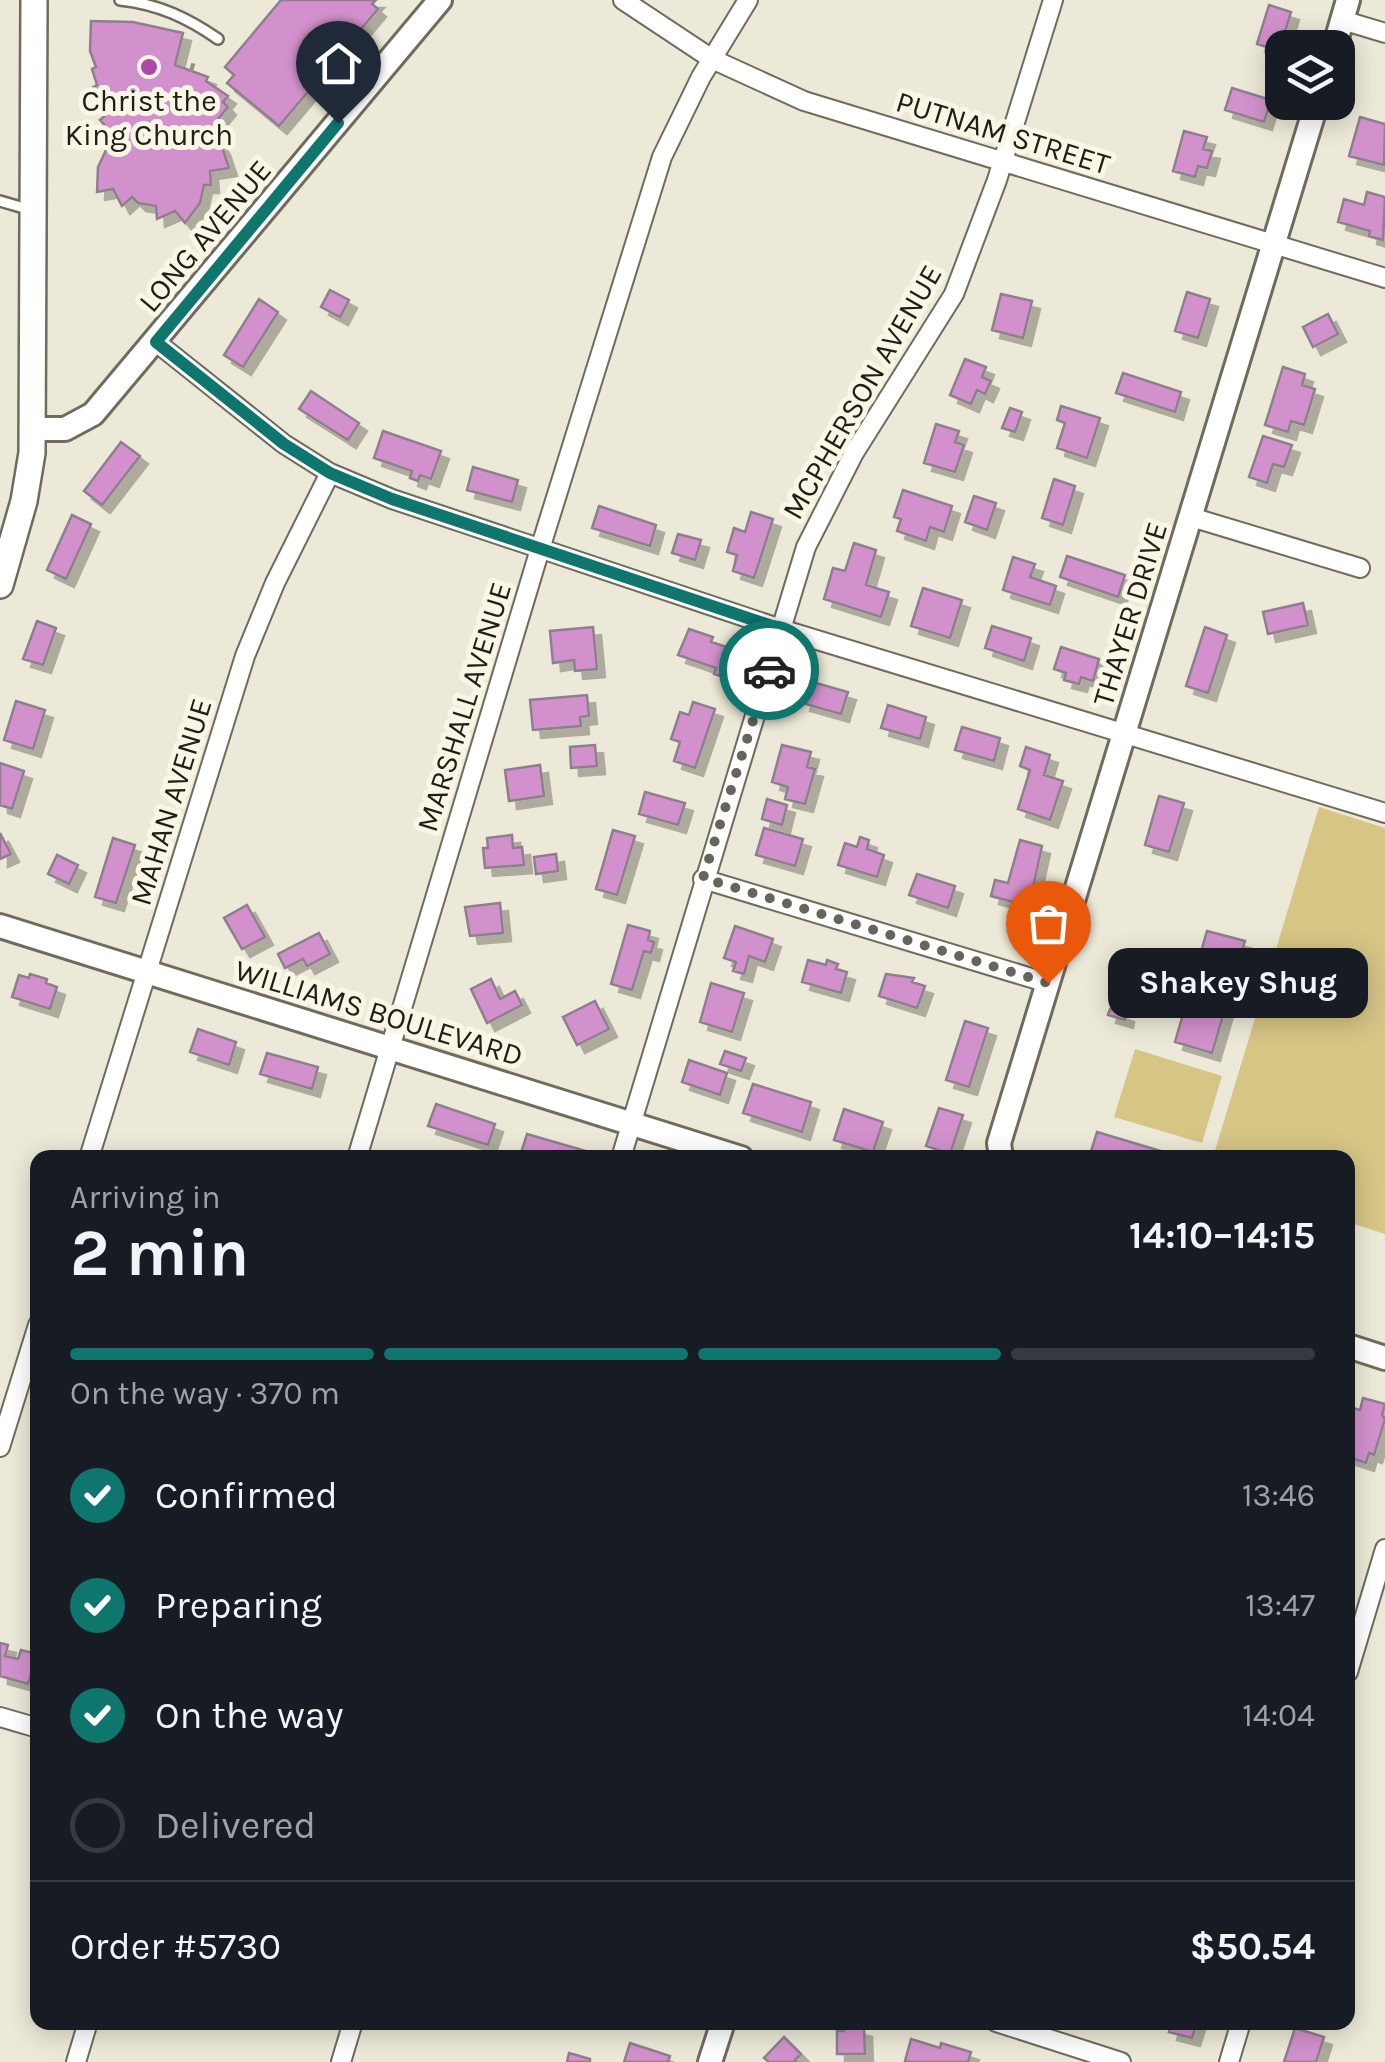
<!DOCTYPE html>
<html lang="en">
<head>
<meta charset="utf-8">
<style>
	:root { --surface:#171b24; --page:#242831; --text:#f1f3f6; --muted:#9ea1a6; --line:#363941; --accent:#0f766e }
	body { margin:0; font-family:Karla,sans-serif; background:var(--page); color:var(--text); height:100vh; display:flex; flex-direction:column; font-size:38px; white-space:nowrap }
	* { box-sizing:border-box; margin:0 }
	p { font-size:32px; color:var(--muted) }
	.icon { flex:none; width:55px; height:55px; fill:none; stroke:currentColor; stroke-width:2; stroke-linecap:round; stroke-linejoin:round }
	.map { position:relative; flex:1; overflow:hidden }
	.details { position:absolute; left:30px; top:1150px; width:1325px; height:880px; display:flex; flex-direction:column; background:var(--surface); border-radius:20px; box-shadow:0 5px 25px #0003 }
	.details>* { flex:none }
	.buttons { position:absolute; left:1265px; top:30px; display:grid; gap:20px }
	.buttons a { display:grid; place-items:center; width:90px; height:90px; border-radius:20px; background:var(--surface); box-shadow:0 5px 25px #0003; font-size:50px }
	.pin { position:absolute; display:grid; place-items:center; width:85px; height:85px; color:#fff; margin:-102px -42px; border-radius:50% 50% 50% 0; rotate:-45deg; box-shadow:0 0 10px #0007 }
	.pin .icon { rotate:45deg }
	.courier { position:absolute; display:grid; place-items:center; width:100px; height:100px; margin:-50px; border:8px solid #0f766e; border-radius:50%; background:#fff; color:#222; box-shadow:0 2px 12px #0007 }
	.bubble { position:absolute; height:70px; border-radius:20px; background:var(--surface); box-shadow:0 5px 25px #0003; font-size:32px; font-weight:700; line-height:70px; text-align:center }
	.summary em { font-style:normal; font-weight:700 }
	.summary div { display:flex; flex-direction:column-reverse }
	.summary { display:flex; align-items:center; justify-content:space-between; height:170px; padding:0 40px }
	h1 { font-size:65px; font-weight:700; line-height:75px }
	.bar { display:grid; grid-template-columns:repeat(4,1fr); gap:15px 10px; align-content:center; height:120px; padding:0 40px }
	.bar i { height:12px; border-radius:8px; background:var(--line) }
	.bar .current { background:var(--accent) }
	.bar p { grid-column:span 4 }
	.line { display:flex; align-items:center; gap:25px; padding:0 40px; border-top:2px solid var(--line) }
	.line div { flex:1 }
	ol { padding:0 40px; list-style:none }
	li { display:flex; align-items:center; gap:30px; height:110px }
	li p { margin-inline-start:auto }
	li .icon { padding:10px; border-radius:50%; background:var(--accent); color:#fff; stroke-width:4 }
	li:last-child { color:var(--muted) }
	li i { width:55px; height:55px; border:5px solid var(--line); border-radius:50% }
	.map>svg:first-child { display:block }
</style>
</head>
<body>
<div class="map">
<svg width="1385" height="2062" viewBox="0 0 1385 2062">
	<defs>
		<filter id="shadow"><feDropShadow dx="8" dy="8" stdDeviation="0" flood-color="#0004"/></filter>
	</defs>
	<rect width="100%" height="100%" fill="#ede9d8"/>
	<path fill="#d6c585" d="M1319,807l66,21v406l-37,-12v-64l-135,-1z
		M1135,1049l87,27 -20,67 -88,-26z"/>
	<path fill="#d291cc" stroke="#8d808c" stroke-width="2.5" filter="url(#shadow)" d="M281,0h95l-4,4 6,5 -99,117 -52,-43 7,-8 -9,-8z
		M1269,5l22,7 -12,39 -22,-7z
		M91,21l42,1 50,11 -8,32 33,12 -2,4 22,15 -5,6 5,5 -10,12 4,3 -10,9 10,16 7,21 -19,3 1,14h-7l-4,18 -15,20 -10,-12 -18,8 -1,-13 -18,-3 -6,-6 -10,9 -9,-17 -16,3 1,-25 9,-19 -5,-4 10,-10 -12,-14 7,-6 -6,-9 -3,1 -7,-18 6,-3 -5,-16 4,-2 -6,-16z
		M1232,88l39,12 -7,22 -39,-12z
		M1360,117l25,7 -1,41 -35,-9z
		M1184,131l23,6 -4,12 9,2 -5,17 -9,-2 -3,11 -22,-6z
		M1367,192l18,5 -2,43 -14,-4 1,-5 -32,-9 6,-23 20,6z
		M330,290l19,10 -9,17 -19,-10z
		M1187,292l23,7 -12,39 -23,-7z
		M1001,294l31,7 -9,37 -31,-8z
		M259,299l19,13 -35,55 -19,-12z
		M1328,314l10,20 -25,13 -10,-20z
		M965,359l21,8 -4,10 9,4 -6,13 -8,-4 -6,14 -21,-9z
		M1283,367l22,7 -3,11 13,4 -11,36 -13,-4 -3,11 -23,-7z
		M1123,373l58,19 -6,20 -59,-19z
		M311,391l48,32 -11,17 -49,-31z
		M1061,406l39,12 -13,40 -30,-10 8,-25 -8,-3z
		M1010,408l12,4 -7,20 -13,-4z
		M936,424l23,7 -4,11 9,3 -9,27 -31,-9z
		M383,431l58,20 -10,28 -11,-4 -2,6 -8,-3 2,-7 -38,-13z
		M1263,436l29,9 -8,22 -11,-3 -6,19 -18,-6z
		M121,442l19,14 -38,49 -18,-14z
		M473,467l45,13 -6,22 -45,-12z
		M1054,479l21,7 -12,39 -21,-7z
		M903,490l49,16 -8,26 -14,-5 -4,14 -29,-10 4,-12 -7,-2z
		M974,496l22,7 -9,27 -22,-8z
		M599,506l57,19 -6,21 -58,-18z
		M751,512l22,7 -19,59 -21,-7 4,-16 -10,-3 7,-24 11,4z
		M72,515l19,9 -25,55 -19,-9z
		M678,534l23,6 -6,20 -23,-7z
		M854,543l22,7 -10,35 23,7 -8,25 -57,-18 9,-31 12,3z
		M1067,556l58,19 -7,22 -58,-20z
		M1013,557l22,7 -5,13 26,9 -6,19 -47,-15z
		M923,588l39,12 -12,38 -39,-12z
		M1303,603l5,22 -40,9 -5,-22z
		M37,621l19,7 -13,37 -20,-6z
		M992,626l39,12 -7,23 -39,-13z
		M593,627l4,42 -22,2 -1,-11 -21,3 -3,-32z
		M1205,627l22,8 -19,58 -22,-7z
		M689,629l24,8 -2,5 31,10 -9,28 -19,-6 2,-6 -38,-13z
		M1061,647l38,12 -6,22 -12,-4 -2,7 -15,-4 2,-7 -12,-4z
		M809,681l39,11 -7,22 -39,-11z
		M587,695l2,21 -9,1 1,9 -48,4 -3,-30z
		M16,701l29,9 -12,39 -29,-9z
		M693,702l22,7 -20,59 -21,-7 6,-19 -9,-3 9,-27 9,3z
		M888,705l38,12 -6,22 -39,-11z
		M962,727l38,11 -6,23 -39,-11z
		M595,745l2,21 -26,2 -1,-21z
		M782,745l29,7 -4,15 8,2 -10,35 -20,-5 3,-12 -16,-5z
		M1026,747l24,8 -6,20 19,6 -13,39 -32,-11 12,-39 -10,-4z
		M0,763l24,8 -12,38 -12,-4z
		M540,765l4,31 -35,5 -4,-31z
		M645,792l40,11 -7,22 -39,-11z
		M1159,796l25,7 -15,49 -24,-7z
		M767,799l20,6 -5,20 -20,-6z
		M764,828l39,11 -8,27 -39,-11z
		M613,830l22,6 -18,59 -21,-6z
		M0,833l11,21 -11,5z
		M512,835l1,13 9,-1 2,18 -39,3 -2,-20h5l-1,-10z
		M860,837l9,3 -2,9 17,6 -7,22 -39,-12 7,-22 12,4z
		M113,838l22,7 -19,58 -21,-6z
		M1020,840l22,6 -11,51 -4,-1 -3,9 -33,-9 4,-16 13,3z
		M556,854l2,17 -22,3 -2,-17z
		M57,855l21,10 -9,19 -21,-10z
		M917,874l38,12 -7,22 -39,-13z
		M500,903l3,30 -33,3 -5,-29z
		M247,905l18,32 -23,12 -18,-31z
		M628,925l22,6 -2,9 6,2 -3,11 -7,-2 -12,39 -21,-6z
		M735,926l38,13 -8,23 -16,-6 -5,18 -11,-3 3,-9 -12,-4z
		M1207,931l38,10 -33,112 -37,-11z
		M319,933l11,21 -23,12 -4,-7 -18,9 -7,-14z
		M808,960l18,5 1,-5 11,4 -2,5 11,3 -6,21 -39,-11z
		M30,974l17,5 -1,4 11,4 -7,22 -38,-12 7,-22 10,3z
		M886,974l28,4 -2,4 13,4 -8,22 -38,-12z
		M491,979l9,20 15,-8 7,14 -35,18 -16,-34z
		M711,983l33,10 -12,39 -32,-10z
		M595,1001l14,28 -32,16 -14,-28z
		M1110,1009l16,5 -1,6 -17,-5z
		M965,1021l23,7 -19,59 -23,-7z
		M198,1029l38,13 -7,23 -39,-13z
		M725,1051l21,7 -5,13 -21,-7z
		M267,1053l51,14 -6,22 -52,-15z
		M689,1060l38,13 -7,22 -38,-13z
		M753,1084l58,18 -9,30 -59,-19z
		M436,1104l59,20 -7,21 -60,-19z
		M939,1108l24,7 -13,39 -24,-8z
		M844,1109l39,13 -10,30 -39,-12z
		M1097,1132l77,23v3h-85z
		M527,1134l59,17 -2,7 -64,-2z
		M1363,1398l22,6 -3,11 3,4 -11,36 -5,-2 -3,10 -18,-6v-40l2,-10 10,3z
		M0,1643l8,2 -3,11 13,3 3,-9 16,4 -9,30 -28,-8z
		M1172,2022h25l-5,16 -23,-6z
		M844,2024l20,5 1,25h-28v-23h7z
		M1295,2028l29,9 -8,25h-32z
		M784,2037l17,17 -6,6 2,2h-28l-5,-4z
		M911,2039l29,9 1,-5 30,9 -3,10h-58l-5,-1z
		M630,2043l40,13 -2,6h-44z
		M569,2053l21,6v3h-23z"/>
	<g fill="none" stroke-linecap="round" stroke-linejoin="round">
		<defs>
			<path id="service" d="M120,0c38,4 68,18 98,39
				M0,201l31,9"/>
			<path id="minor" d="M623,0l89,59 92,42 581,177
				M1342,20l43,13
				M156,342l128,102 46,29 62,26 389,130 604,184
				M1191,517l169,51
				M703,879l345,104
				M89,1158l156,-502 30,-73 55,-110
				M357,1158l183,-609 122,-392 39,-80 47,-77
				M621,1158l185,-611 48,-94 100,-159 43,-114 56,-180
				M0,1447l38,-122
				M1348,1672l37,-123
				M0,1717l38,11
				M996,2022l125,40
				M76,2062l12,-40
				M341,2062l12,-40
				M1229,2062l12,-40"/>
			<path id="tertiary" d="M1334,48l14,-48
				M33,429h32l28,-15 347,-414
				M0,926l741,232
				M1001,1158l-2,-15 318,-1041
				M1348,1346l37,12
				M710,2062l13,-40"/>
			<path id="secondary" d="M0,585l24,-84 8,-48 2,-453"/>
		</defs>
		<use href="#service" stroke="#6f6c5d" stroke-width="14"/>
		<use href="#minor" stroke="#6f6c5d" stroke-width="22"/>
		<use href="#tertiary" stroke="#6f6c5d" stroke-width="28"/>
		<use href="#secondary" stroke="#6f6c5d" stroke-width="30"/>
		<path stroke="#939184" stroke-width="4" stroke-dasharray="8 8" stroke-linecap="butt" d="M191,71l4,-13"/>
		<use href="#service" stroke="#fff" stroke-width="9"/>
		<use href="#minor" stroke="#fff" stroke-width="18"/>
		<use href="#tertiary" stroke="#fff" stroke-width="22"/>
		<use href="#secondary" stroke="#fff" stroke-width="25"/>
	</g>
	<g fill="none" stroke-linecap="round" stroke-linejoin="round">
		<path stroke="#67655b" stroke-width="10" stroke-dasharray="0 18" d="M769,670l-66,208 345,105"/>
		<path stroke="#0f766e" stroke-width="12" d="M338,123l-182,219 128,102 46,29 62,26 389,130 -12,41"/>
	</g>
	<circle fill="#af47aa" stroke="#faf6e5" stroke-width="4" cx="149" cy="67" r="10"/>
	<g text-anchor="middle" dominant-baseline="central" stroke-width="10" stroke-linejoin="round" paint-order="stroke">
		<g font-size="30" fill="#1f1e18" stroke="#faf6e5">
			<text x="149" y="101">Christ the<tspan x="149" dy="34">King Church</tspan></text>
		</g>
		<g font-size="30" fill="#1f1e18" stroke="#faf6e5">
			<text transform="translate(1003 133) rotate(17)">PUTNAM STREET</text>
			<text transform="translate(205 236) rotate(-50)">LONG AVENUE</text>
			<text transform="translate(862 392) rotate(-60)">MCPHERSON AVENUE</text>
			<text transform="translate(1130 614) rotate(-73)">THAYER DRIVE</text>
			<text transform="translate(464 707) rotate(-73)">MARSHALL AVENUE</text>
			<text transform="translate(171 802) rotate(-73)">MAHAN AVENUE</text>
			<text transform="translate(379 1013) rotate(17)">WILLIAMS BOULEVARD</text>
		</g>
	</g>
</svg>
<div class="buttons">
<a><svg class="icon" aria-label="layers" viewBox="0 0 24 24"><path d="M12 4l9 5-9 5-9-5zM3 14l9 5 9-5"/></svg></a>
</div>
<div class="pin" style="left:1048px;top:983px;background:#ea580c"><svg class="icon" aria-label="bag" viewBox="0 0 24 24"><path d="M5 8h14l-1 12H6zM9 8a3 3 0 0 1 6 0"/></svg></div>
<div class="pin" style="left:338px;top:123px;background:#1f2937"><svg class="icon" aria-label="home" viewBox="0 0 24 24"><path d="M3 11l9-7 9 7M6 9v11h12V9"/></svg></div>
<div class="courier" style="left:769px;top:670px"><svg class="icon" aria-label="car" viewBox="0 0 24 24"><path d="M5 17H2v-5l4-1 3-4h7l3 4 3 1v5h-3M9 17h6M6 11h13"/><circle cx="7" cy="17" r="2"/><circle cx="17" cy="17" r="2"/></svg></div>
<div class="bubble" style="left:1108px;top:948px;width:260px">Shakey Shug</div>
<section class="details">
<div class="summary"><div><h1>2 min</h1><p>Arriving in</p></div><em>14:10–14:15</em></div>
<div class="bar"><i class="current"></i><i class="current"></i><i class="current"></i><i></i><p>On the way · 370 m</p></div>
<ol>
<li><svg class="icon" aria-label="check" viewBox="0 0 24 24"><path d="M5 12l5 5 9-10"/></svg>Confirmed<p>13:46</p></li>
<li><svg class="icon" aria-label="check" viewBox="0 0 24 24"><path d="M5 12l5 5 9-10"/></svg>Preparing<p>13:47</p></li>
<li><svg class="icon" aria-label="check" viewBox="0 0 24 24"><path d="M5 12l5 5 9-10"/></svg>On the way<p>14:04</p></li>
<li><i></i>Delivered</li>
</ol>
<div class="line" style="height:130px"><div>Order #5730</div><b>$50.54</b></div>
</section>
</div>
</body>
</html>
